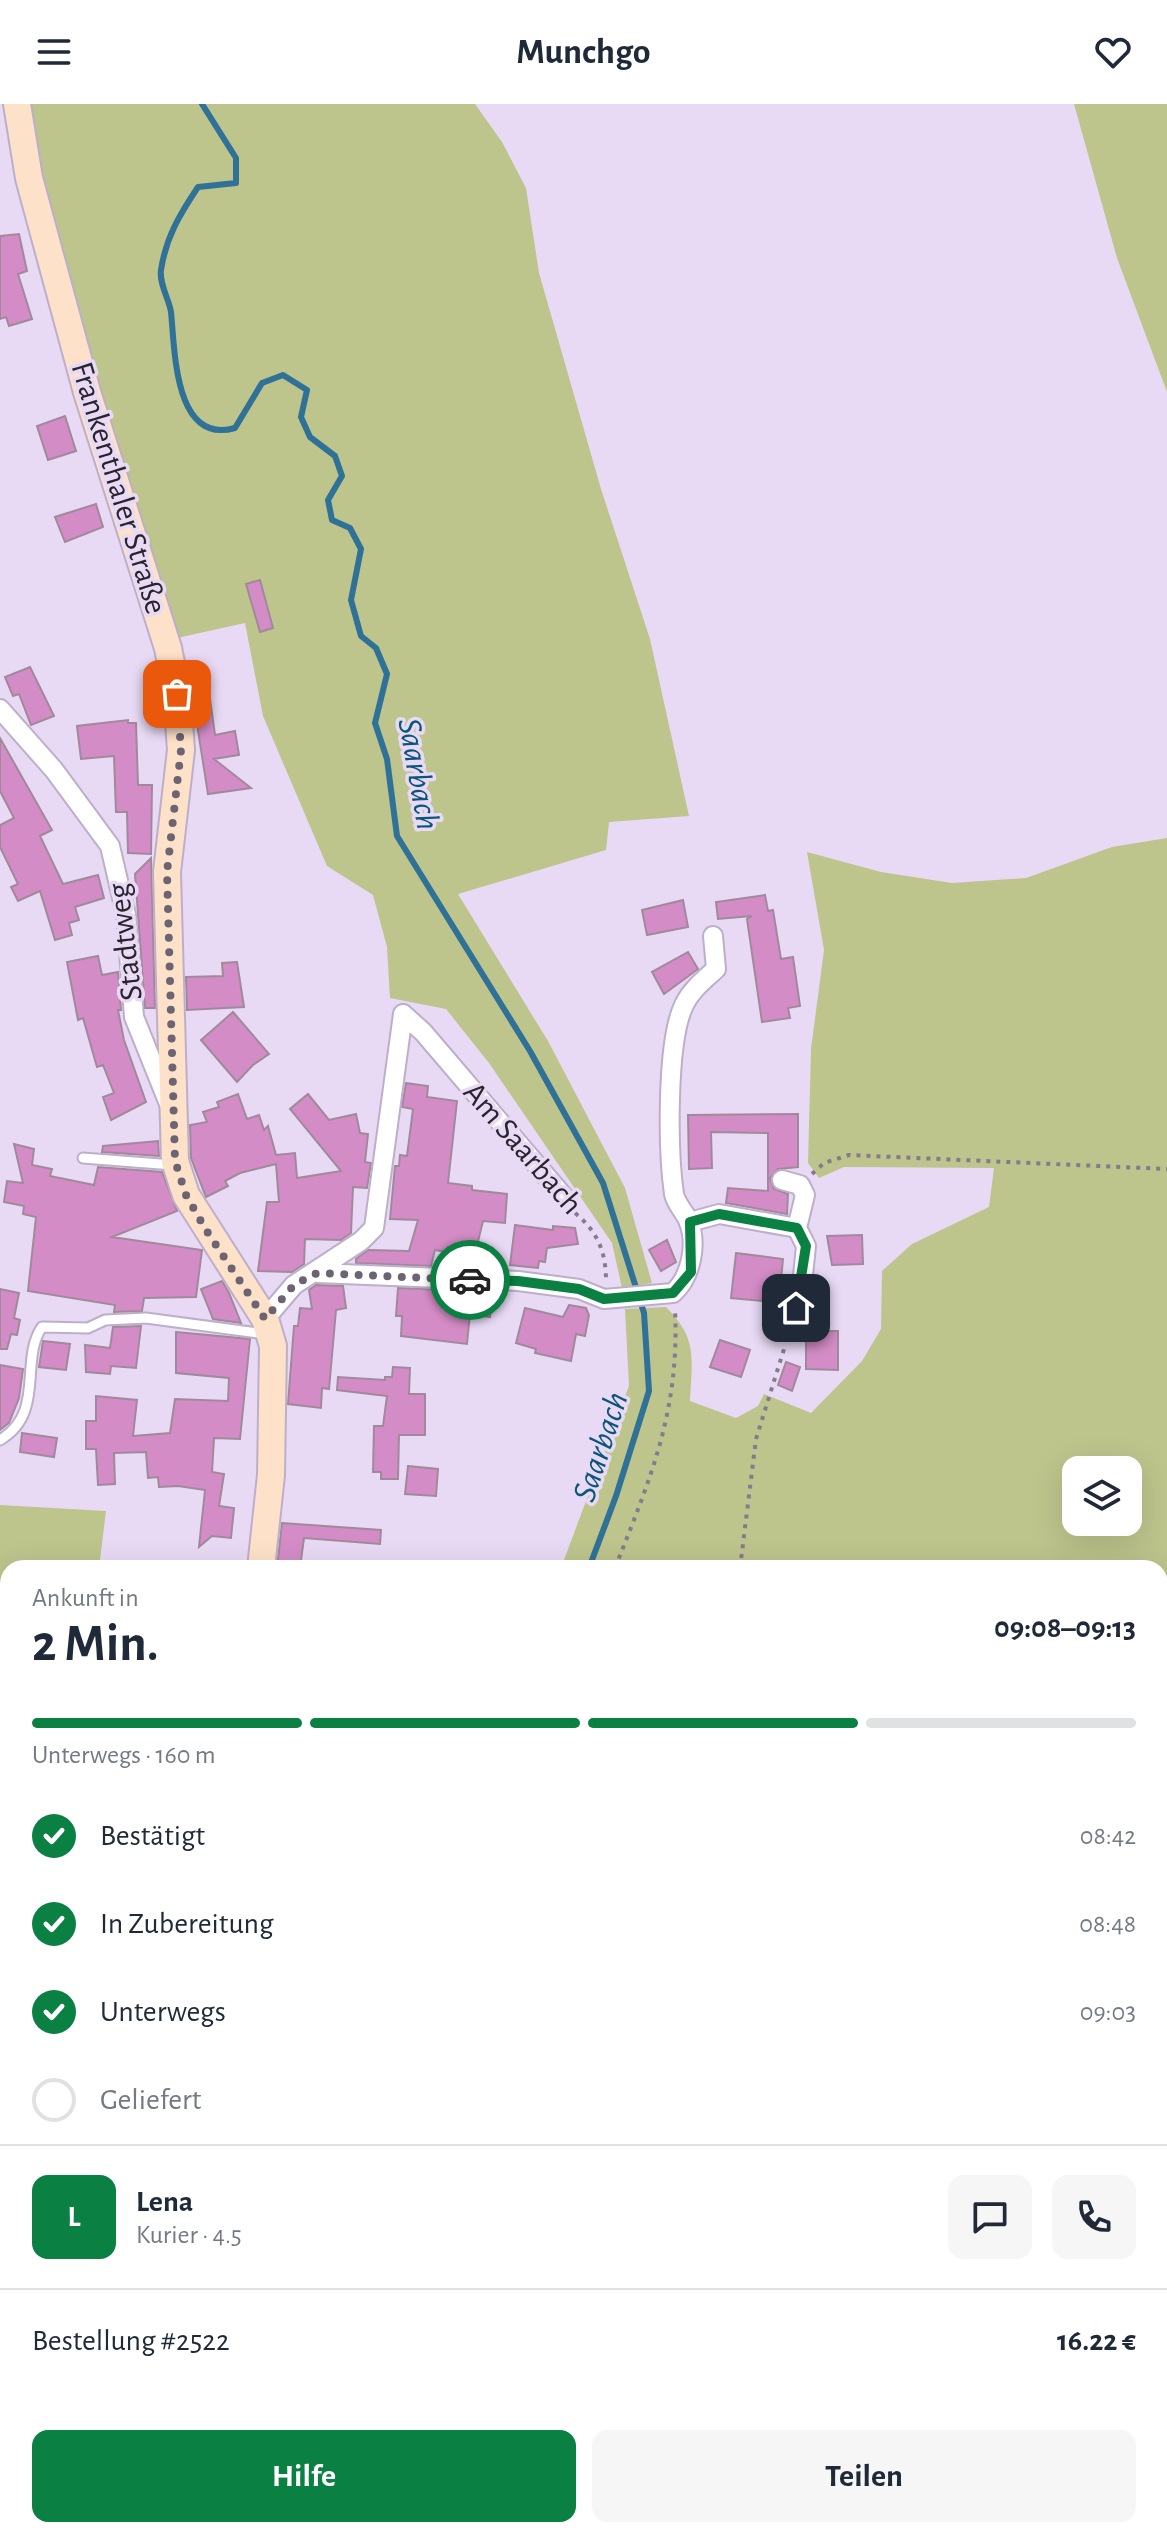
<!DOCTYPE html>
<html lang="de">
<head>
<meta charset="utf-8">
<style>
	:root { --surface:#fff; --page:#f6f6f7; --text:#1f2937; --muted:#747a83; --line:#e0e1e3; --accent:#0b8043 }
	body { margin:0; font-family:"Alegreya Sans",sans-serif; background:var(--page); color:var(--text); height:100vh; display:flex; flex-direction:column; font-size:30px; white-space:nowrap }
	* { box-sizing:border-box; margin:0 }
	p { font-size:26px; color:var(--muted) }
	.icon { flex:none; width:44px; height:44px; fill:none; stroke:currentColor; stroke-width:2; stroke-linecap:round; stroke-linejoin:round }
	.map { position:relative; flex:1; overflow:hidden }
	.details { position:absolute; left:0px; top:1456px; width:1168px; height:978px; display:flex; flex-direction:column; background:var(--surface); border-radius:24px 24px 0 0; box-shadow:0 8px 32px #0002 }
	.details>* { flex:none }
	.buttons { position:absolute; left:1062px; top:1352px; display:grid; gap:16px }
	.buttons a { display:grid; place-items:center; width:80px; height:80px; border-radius:16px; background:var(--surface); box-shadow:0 8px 32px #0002; font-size:40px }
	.pin { position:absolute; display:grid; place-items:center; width:68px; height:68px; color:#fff; margin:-34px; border-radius:16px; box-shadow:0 4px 12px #0006 }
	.courier { position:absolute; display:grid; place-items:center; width:80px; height:80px; margin:-40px; border:6px solid #0b8043; border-radius:50%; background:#fff; color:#222; box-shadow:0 2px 10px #0007 }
	.headline em { font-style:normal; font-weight:700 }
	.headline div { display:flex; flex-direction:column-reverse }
	.headline { display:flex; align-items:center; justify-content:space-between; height:136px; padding:0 32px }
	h1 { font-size:52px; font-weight:700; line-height:60px }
	.bar { display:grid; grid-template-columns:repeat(4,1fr); gap:12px 8px; align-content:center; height:96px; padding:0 32px }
	.bar i { height:10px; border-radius:6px; background:var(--line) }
	.bar .current { background:var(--accent) }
	.bar p { grid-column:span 4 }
	.line { display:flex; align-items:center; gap:20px; padding:0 32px; border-top:2px solid var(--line) }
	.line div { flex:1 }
	.round { display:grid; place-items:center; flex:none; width:84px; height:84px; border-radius:16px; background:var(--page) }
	ol { padding:0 32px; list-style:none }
	li { display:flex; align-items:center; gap:24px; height:88px }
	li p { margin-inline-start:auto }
	li .icon { padding:8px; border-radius:50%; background:var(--accent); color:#fff; stroke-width:4 }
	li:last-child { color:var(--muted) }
	li i { width:44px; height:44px; border:4px solid var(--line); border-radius:50% }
	.action { display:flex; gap:16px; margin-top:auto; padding:16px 32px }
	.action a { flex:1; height:92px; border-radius:16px; background:var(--accent); color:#fff; font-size:32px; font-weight:700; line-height:92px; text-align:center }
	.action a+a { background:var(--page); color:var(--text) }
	header { display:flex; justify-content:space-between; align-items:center; height:104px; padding:0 32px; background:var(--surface); font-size:36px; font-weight:700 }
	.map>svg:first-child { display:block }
</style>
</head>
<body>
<header><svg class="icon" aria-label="menu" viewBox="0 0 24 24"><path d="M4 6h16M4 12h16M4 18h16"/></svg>Munchgo<svg class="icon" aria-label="heart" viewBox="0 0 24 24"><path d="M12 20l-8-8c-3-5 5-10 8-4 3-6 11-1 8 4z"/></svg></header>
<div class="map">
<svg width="1167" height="2433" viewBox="0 0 1167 2433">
	<rect width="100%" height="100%" fill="#e8daf5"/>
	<path fill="#bdc48c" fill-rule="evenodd" d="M27,0h448l27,38 24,46 13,85 62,216 49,150 39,177 -80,6 -3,28 -148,44 90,147 77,147 27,95 -30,5 -10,-45 -123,-180 -43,-54 -56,-11 -3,-51 -14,-52 -46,-29 -64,-150 -18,-93 -68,15c-55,-176 -118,-352 -150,-534z
		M1074,0h93v288l-50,-134z
		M1167,734v1699h-601l1,-6 48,-1h545v-962h-599l68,-182 -4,-77 41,-2c32,32 26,51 24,94l46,17 22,-12 6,-12 47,19 51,-52 19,-32 1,-58 30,-27 77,-37 5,-39 -150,-1 -25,11 -11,-15 3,-114 13,-99 -17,-98 74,20 71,11 74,-5 86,-31zM1076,1366h52v52h-52z
		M0,1401l106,6 -7,57h-91v119h-8z
		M0,2408h8v18h98l-4,7h-102z"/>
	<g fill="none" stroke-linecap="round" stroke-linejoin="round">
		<path stroke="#2f7197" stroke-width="6" d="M202,0l34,54v25l-38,4c-18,27 -32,50 -37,83 -2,14 8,29 10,42 4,38 3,133 64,116l27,-45 21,-8 24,15 -6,27 9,20 25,19 7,20 -14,24 4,20 18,8 11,21 -10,51 10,36 15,12 11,26 -12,49 12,36 10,77 133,215 73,132 41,130 5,78 -33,105 -27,72
			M372,2426l1,7"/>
	</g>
	<path fill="#d48cc6" stroke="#a1899c" stroke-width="2" d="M19,130l8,37 -9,3 14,45 -23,7 -3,-9 -6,2v-83z
		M65,312l11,35 -28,9 -11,-34z
		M96,400l7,23 -38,15 -10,-25z
		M260,476l13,48 -13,4 -14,-48z
		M30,563l24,49 -23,9 -12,-31 -6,2 -8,-19z
		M207,573l8,58 20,-4 4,24 -25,4 37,29 -43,6 -18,-114z
		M128,616v3h8l2,62h14l-1,69 -23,-1 -1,-41h-11l-2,-56 -33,3 -4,-33z
		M0,634l52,92 -12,6 23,48 35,-9 6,23 -29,9 4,13 -10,3 3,12 -17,5 -15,-49 -22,10 -7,-14 7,-3 -18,-37v-22l14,-7 -14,-27z
		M151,754l4,150h-10l-10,-134z
		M765,791l3,16 5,-1 8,49 12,-2 7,49 -12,2 2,10 -28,4 -15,-103 5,-3 -34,3 -2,-17z
		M683,796l5,27 -41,8 -5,-25z
		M688,848l10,17 -34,25 -12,-22z
		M98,852l4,19 16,-3 3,38h-3l6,30 22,62 -35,18 -8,-23 11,-4 -11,-28 -6,2 -14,-49 -5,2 -11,-58z
		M237,858l7,45 -57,3 -1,-33 37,-1 -1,-13z
		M233,908l36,42 -16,11 -16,17 -36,-42z
		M406,979l22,3 -1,11 30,4 -9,82 24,3v4l35,4 -2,29 -22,-2 -8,33 -27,-7 -2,5 -11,-2 -4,16 -75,-3v-4l12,-9 41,1 9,-31 -28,-1 5,-53h4l1,-11 7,1 6,-47 -11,-2z
		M238,990l9,25 12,-4 5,15 4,-4 8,29 19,-2 2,25 44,-7 -51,-62 18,-15 21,26 27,-6 4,19 8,1 -3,28 6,1 -4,25 -14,-1 -2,46 -10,7 -36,-1 -1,25 -12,8 -34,-1 9,-69h12l-3,-38 -36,9 -15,8 3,5 -22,11 -15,-39 -1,-33 17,-3 -4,-10 16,-5 -2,-5z
		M798,1010v53l-20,2 -8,9 4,11 14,5 -1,20 -61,-11 2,-15 40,3v-58l-57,-1 1,36 -23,1 -1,-54z
		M158,1037l1,15 -57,-4 1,-6z
		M14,1040l20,5 -2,16 20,4 -2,7 44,9 4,-18 64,5 15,39 -65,26 90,13 -6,47 -52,1 -2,13 -28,1 1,-7 -87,-14 8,-74 -13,-3 1,-8 -20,-4 3,-21 16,2z
		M515,1121l38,5v-4l22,2 3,16 -31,4 -2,14 -6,-1 -1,7 -28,-3z
		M862,1131l1,29 -31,1 -5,-29z
		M667,1136l9,22 -15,9 -12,-21z
		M736,1149l47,6 -3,31 -16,-2 -2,13 -31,-3z
		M222,1177l7,12 12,30 -28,-4 -12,-30z
		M316,1181l27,1 3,22 -10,2 -7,79 -7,-1 -1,20 -33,-4 6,-78h4l2,-18 12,1 -3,-19z
		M398,1184l95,4 -3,25 -20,-3 -3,30 -66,-8 1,-20h-6z
		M0,1185l19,4 -5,25 6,2 -3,15 -6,-1 -4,15h-7z
		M810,1199h8l1,28h-17z
		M569,1201l17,3 3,7 -4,21 -9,-2 -5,27 -36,-8 1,-4 -20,-6 9,-35 38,9z
		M141,1222l-5,42 -25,-2 -1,8 -24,-2 -1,-27 25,3 3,-21z
		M806,1227h32v39l-32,-1z
		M176,1228l74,7 -10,100 -26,-1 -2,34 12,2 -5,32 15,2 -3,30 -19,-2 -13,11 6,-57 -27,-4 -19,1 -1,-10 -10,1 -2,-26 -32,1 1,31 -17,1 -2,-36h-10v-28h10v-25l41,4 -4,36 37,-3 5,-34 53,2 1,-23 -53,-5z
		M720,1236l30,10 -9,27 -31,-10z
		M43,1237l27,3 -4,26 -27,-3z
		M786,1258l14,5 -8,24 -14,-6z
		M0,1261l23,4 -4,29 -10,25 -9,7z
		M393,1263l17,1 -1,26h16v41h-26l-1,44h-17v-7h-8l1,-46h9l4,-30 -50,-6 1,-13 47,3v-3h7z
		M22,1329l35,5 -3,19 -34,-5z
		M408,1362l30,3 -2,27 -31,-2z
		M282,1419l99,7 -1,14 -76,-6 -4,30h-23z"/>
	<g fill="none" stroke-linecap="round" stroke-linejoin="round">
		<defs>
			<path id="lane" d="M83,1054l90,7
				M0,1336c46,-27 19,-80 42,-113l46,1 17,-8 41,-2 120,16
				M643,2426l50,7
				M415,2433l1,-7"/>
			<path id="street" d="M0,605l54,61 56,76 16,69 8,102 35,87
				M403,910l20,18 141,165
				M782,1076l18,5 5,10 -8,33 9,18 -4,39 -12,46
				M690,1118l29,-8 78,14
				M317,1169l201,8 61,8 25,10 69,-6c18,-16 25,-49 15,-73 -4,-9 -12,-16 -14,-26 -6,-41 -8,-152 10,-189 7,-15 20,-25 32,-36l-3,-33
				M265,1215l29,-34 67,-44 13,-13 29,-214
				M0,2182l8,14
				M0,2272l8,2
				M0,2326l8,-4
				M0,2412l8,-19"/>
			<path id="secondary" d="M17,0l12,74 58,214 81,256 9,46 4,56 -14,122 8,289 11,34 79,124 8,27 -2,129 -10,93
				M217,2433v-7"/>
		</defs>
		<use href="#lane" stroke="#bdafc9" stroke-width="13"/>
		<use href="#street" stroke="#bdafc9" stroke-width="22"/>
		<use href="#secondary" stroke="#bdafc9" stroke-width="30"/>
		<path stroke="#857b8e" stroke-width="4" stroke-dasharray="4 6" stroke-linecap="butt" d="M812,1070l12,-11 25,-8 318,14
			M575,1109c22,18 31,38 31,68
			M615,1464c36,-91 65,-158 60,-260
			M740,1464l16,-129 28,-90
			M1160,1699l7,1
			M164,2426l5,7"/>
		<use href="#lane" stroke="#fff" stroke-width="9"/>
		<use href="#street" stroke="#fff" stroke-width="18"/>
		<use href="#secondary" stroke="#fde2c9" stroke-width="26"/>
	</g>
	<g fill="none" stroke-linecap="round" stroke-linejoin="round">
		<path stroke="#6c6373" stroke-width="8" stroke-dasharray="0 14.4" d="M177,590l4,56 -14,122 8,289 11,34 20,35 59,89 29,-34 23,-12 153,7"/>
		<path stroke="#0b8043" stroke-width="10" d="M470,1176l48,1 61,8 25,10 69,-6 18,-21 -1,-50 29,-8 78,14 9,18 -10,62"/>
	</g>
	<g text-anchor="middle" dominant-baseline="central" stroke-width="7" stroke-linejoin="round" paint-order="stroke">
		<g font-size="32" fill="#29232d" stroke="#e8daf5">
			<text transform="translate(119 384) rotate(73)">Frankenthaler Straße</text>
			<text transform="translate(125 838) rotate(-97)">Stadtweg</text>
			<text transform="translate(523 1044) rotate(49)">Am Saarbach</text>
		</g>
		<g font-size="34" font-style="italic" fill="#0b5578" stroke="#e8daf5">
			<text transform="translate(418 670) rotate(80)">Saarbach</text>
			<text transform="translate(601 1343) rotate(-72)">Saarbach</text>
		</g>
	</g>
</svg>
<div class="buttons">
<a><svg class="icon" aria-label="layers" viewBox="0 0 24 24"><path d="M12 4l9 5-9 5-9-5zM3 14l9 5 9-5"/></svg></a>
</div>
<div class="pin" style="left:177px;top:590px;background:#ea580c"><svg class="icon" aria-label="bag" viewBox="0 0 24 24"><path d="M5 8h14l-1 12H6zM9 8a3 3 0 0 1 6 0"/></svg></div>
<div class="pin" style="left:796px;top:1204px;background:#1f2937"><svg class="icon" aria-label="home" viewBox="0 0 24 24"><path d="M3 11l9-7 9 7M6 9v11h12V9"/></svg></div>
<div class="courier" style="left:470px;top:1176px"><svg class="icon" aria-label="car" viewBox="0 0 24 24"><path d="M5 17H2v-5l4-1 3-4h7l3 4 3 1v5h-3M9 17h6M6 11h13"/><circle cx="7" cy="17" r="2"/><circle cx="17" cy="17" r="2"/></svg></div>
<section class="details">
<div class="headline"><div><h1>2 Min.</h1><p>Ankunft in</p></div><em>09:08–09:13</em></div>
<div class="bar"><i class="current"></i><i class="current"></i><i class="current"></i><i></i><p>Unterwegs · 160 m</p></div>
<ol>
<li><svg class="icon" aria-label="check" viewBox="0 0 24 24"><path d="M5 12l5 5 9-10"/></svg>Bestätigt<p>08:42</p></li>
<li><svg class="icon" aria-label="check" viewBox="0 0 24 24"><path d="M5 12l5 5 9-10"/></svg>In Zubereitung<p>08:48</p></li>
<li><svg class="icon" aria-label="check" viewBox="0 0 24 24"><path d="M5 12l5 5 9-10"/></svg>Unterwegs<p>09:03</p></li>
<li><i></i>Geliefert</li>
</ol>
<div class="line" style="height:144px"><b class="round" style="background:var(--accent);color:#fff">L</b><div><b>Lena</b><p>Kurier · 4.5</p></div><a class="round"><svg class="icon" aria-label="chat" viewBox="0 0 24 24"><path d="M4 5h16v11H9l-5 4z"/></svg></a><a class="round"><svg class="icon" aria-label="phone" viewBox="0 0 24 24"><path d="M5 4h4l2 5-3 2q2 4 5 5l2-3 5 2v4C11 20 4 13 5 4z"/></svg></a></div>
<div class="line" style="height:104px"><div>Bestellung #2522</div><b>16.22 €</b></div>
<div class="action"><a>Hilfe</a><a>Teilen</a></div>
</section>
</div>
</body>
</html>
